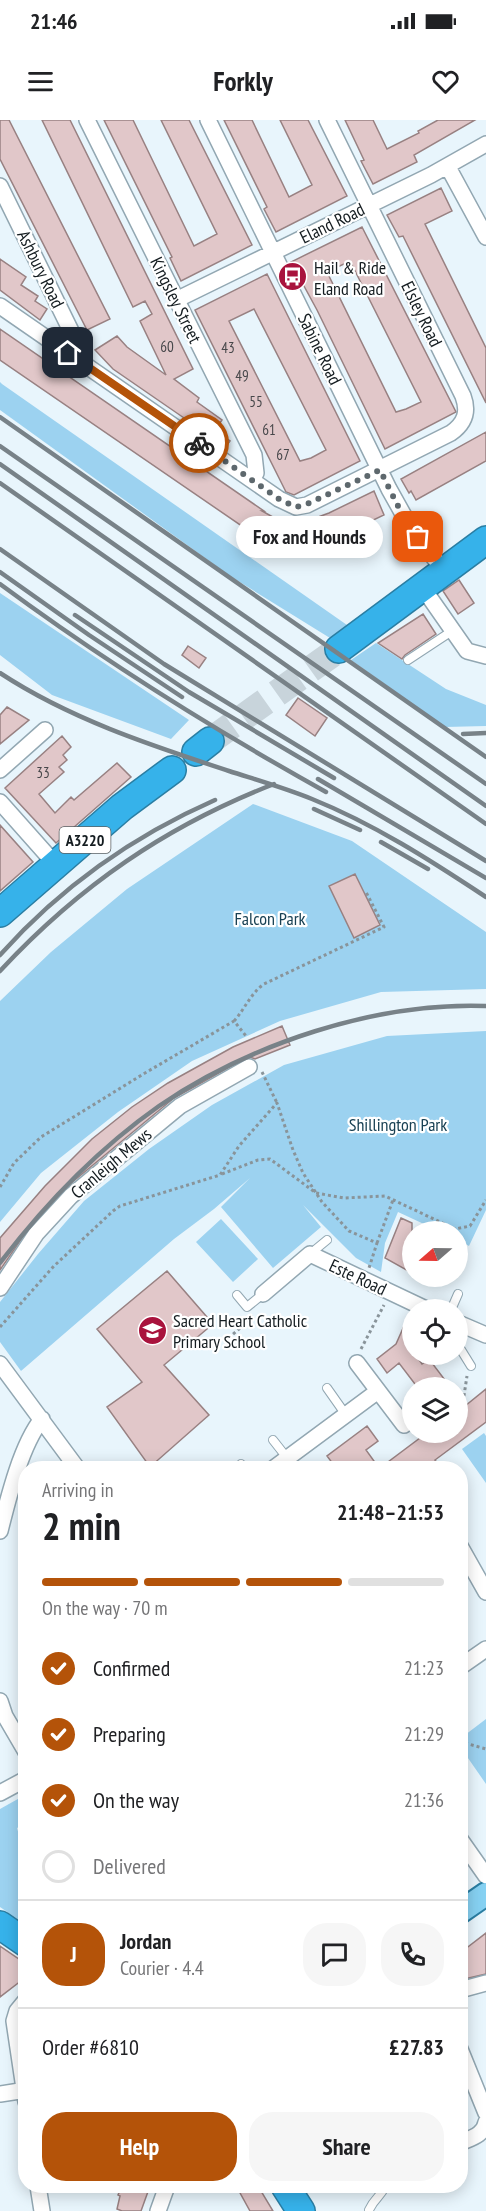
<!DOCTYPE html>
<html lang="en">
<head>
<meta charset="utf-8">
<style>
	:root { --surface:#fff; --page:#f6f6f6; --text:#202124; --muted:#757577; --line:#e0e0e0; --accent:#b45309 }
	body { margin:0; font-family:"PT Sans Narrow",sans-serif; background:var(--page); color:var(--text); height:100vh; display:flex; flex-direction:column; font-size:22px; white-space:nowrap }
	* { box-sizing:border-box; margin:0 }
	p { font-size:20px; color:var(--muted) }
	.icon { flex:none; width:33px; height:33px; fill:none; stroke:currentColor; stroke-width:2; stroke-linecap:round; stroke-linejoin:round }
	.map { position:relative; flex:1; overflow:hidden }
	.drawer { position:absolute; left:18px; top:1341px; width:450px; height:732px; display:flex; flex-direction:column; background:var(--surface); border-radius:24px; box-shadow:0 3px 15px #0003 }
	.drawer>* { flex:none }
	.needle { width:39px; rotate:250deg }
	.tools { position:absolute; left:402px; top:1101px; display:grid; gap:12px }
	.tools a { display:grid; place-items:center; width:66px; height:66px; border-radius:50%; background:var(--surface); box-shadow:0 3px 15px #0003; font-size:30px }
	.pin { position:absolute; display:grid; place-items:center; width:51px; height:51px; color:#fff; margin:-26px; border-radius:12px; box-shadow:0 3px 9px #0006 }
	.courier { position:absolute; display:grid; place-items:center; width:60px; height:60px; margin:-30px; border:4px solid #b45309; border-radius:50%; background:#fff; color:#222; box-shadow:0 2px 8px #0007 }
	.bubble { position:absolute; height:42px; border-radius:21px; background:var(--surface); box-shadow:0 3px 15px #0003; font-size:20px; font-weight:800; line-height:42px; text-align:center }
	.head em { font-style:normal; font-weight:800 }
	.head div { display:flex; flex-direction:column-reverse }
	.head { display:flex; align-items:center; justify-content:space-between; height:102px; padding:0 24px }
	h1 { font-size:39px; font-weight:800; line-height:45px }
	.bar { display:grid; grid-template-columns:repeat(4,1fr); gap:9px 6px; align-content:center; height:72px; padding:0 24px }
	.bar i { height:8px; border-radius:4px; background:var(--line) }
	.bar .current { background:var(--accent) }
	.bar p { grid-column:span 4 }
	.line { display:flex; align-items:center; gap:15px; padding:0 24px; border-top:2px solid var(--line) }
	.line div { flex:1 }
	.round { display:grid; place-items:center; flex:none; width:63px; height:63px; border-radius:24px; background:var(--page) }
	ol { padding:0 24px; list-style:none }
	li { display:flex; align-items:center; gap:18px; height:66px }
	li p { margin-inline-start:auto }
	li .icon { padding:6px; border-radius:50%; background:var(--accent); color:#fff; stroke-width:4 }
	li:last-child { color:var(--muted) }
	li i { width:33px; height:33px; border:3px solid var(--line); border-radius:50% }
	.cta { display:flex; gap:12px; margin-top:auto; padding:12px 24px }
	.cta a { flex:1; height:69px; border-radius:24px; background:var(--accent); color:#fff; font-size:24px; font-weight:800; line-height:69px; text-align:center }
	.cta a+a { background:var(--page); color:var(--text) }
	.status { display:flex; justify-content:space-between; align-items:center; height:42px; padding:0 30px; background:var(--surface); direction:ltr }
	.status svg { height:16px; fill:currentColor }
	header { display:flex; justify-content:space-between; align-items:center; height:78px; padding:0 24px; background:var(--surface); font-size:27px; font-weight:800 }
	.map>svg:first-child { display:block }
</style>
</head>
<body>
<div class="status"><b>21:46</b><svg viewBox="0 0 49 12"><path d="M0 12V9h3v3zM5 12V6h3v6zM10 12V3h3v9zM15 12V0h3v12zM26 1h20v11H26zM47 4h2v5h-2z"/></svg></div>
<header><svg class="icon" aria-label="menu" viewBox="0 0 24 24"><path d="M4 6h16M4 12h16M4 18h16"/></svg>Forkly<svg class="icon" aria-label="heart" viewBox="0 0 24 24"><path d="M12 20l-8-8c-3-5 5-10 8-4 3-6 11-1 8 4z"/></svg></header>
<div class="map">
<svg width="486" height="2091" viewBox="0 0 486 2091">
	<rect width="100%" height="100%" fill="#e8f5fc"/>
	<path fill="#9cd2f0" d="M0,262l2,2 345,241 -17,13 -100,-62 -230,-166z
		M0,473l189,127 -18,19 -119,-44 -52,-40z
		M376,523l70,46 40,16v21l-41,1 -94,-67z
		M253,684l99,37 134,91v57l-105,3 -101,29 -88,40 -74,51 -77,61 -41,49v-221l51,-49 76,-63z
		M486,911v179l-17,36 -11,-6v-8l-19,-1 -41,-19 -13,31 -4,29 -25,-14 -53,-53 18,22 -48,41 -52,-61 29,-29 -36,31 -40,30 -153,132 -21,-29v-40l38,-48 46,-53 65,-52 63,-44 72,-40 103,-29z
		M221,1099l37,40 -25,23 -37,-40z
		M484,1313l2,3v47l-24,-34z
		M486,1599v65l-25,-36v-10z
		M25,1675v29l-8,4 8,28v68l-25,-17v-98z"/>
	<path fill="#e1c7c9" stroke="#988182" stroke-width="1.5" fill-rule="evenodd" d="M0,0h9l101,199 -23,11 -87,-171z
		M42,0h28l123,249 -19,10 25,19 -2,4 25,18 -7,10 15,11 -6,8 -26,-18 2,-2 -87,-60 -18,-19 22,-14 10,11 39,28 -26,-54 12,-7 -7,-13 -12,6z
		M104,0h29l61,126 23,-12 -56,-114h28l63,125 -71,36 -11,-23 2,-1z
		M224,0h28l37,77 23,-12 -32,-65h28l39,76 -71,36 -12,-23 3,-2z
		M345,0h28l14,29 32,-16 -1,-2 20,-11h37l-61,35 3,7 -44,22 -12,-23 3,-1z
		M441,68l11,23 -27,13 61,124v55l-83,-167 -4,1 -12,-22z
		M362,107l94,185 -71,37 -68,-139 -26,-48zM350,141l71,141 -15,7 -10,3 -69,-140z
		M0,139l26,18 -5,8 17,11 -3,5 12,8 -7,11 -40,-30z
		M267,154l93,187 -66,34 -8,-3 -91,-182zM254,189l72,141 -15,8 -11,3 -71,-140z
		M0,209l264,182h-2l18,10v5l-12,18 -268,-184z
		M486,312v29l-70,39 -5,-9 -2,2 -8,-14z
		M374,371l10,24 -38,18 -39,16 -23,-1 1,-25 24,14 -7,-14 27,-10z
		M459,460l15,23 -16,11 -15,-23z
		M423,494l13,20 -31,21 -3,4 -24,-16z
		M188,526l18,12 -7,10 -17,-13z
		M298,578l29,20 -12,18 -29,-21z
		M7,587l22,13 -29,24v-29z
		M62,616l9,11 -8,8 4,5 -8,7 5,5 -25,22 16,19 16,-16 3,3 43,-37 14,14 -75,66 -51,-55z
		M0,705l33,37 -33,29z
		M355,754l25,51 -26,13 -25,-52z
		M282,906l8,19 -35,14 -5,-2 -6,2 -70,39 -110,91 -35,39 -29,42v-32l45,-52 47,-47 40,-32 36,-24 65,-36z
		M401,1098l11,5v50l-27,-15z
		M167,1151l46,53 -49,41 45,50 -59,52 -43,-60 35,-25 -45,-53z
		M404,1206l8,4v24h3l7,10 7,-5 22,29h-33l-19,-25 -12,10 -10,-14 19,-15z
		M486,1269v33l-51,38 7,8h-62l48,-36h30v-36l7,10z
		M367,1306l11,15 -12,9 13,18h-43l-9,-12z
		M486,1813v41l-26,6v-27z
		M0,1826l26,18v13l-26,20z
		M122,2066h28l-9,25h-19l-5,-2 3,-13 -2,-1z
		M248,2066h10l15,25h-23l-11,-20z"/>
	<g fill="none" stroke-linecap="round" stroke-linejoin="round">
		<path stroke="#c8d4db" stroke-width="27" stroke-dasharray="27 14" stroke-linecap="butt" d="M210,621l129,-92"/>
		<defs>
			<path id="lane" d="M408,540l44,-29
				M310,1134l17,-14
				M237,1175l10,12 16,-13
				M451,1190l7,-16
				M458,1225l13,21
				M327,1268l19,27
				M273,1320l22,28
				M241,1344l3,4
				M369,2090c6,-13 12,-13 16,-24"/>
			<path id="street" d="M87,0l167,335 2,18 -4,7
				M208,0l181,369 19,34 36,48
				M448,47l38,70
				M0,66l71,145 2,8 -5,14
				M176,180l255,-125 55,-31
				M0,186l279,193 17,8 11,-2 144,-72c14,-10 18,-21 12,-37l-136,-276
				M423,468l44,63 19,5
				M0,650l45,-40
				M0,682l56,63
				M0,1168l36,-54 35,-38 109,-90 69,-39
				M263,1174l47,-40 118,56
				M458,1203l28,12
				M357,1243l47,62
				M0,1244l77,104
				M274,1348l104,-77
				M0,1411c8,-32 21,-86 42,-112
				M460,1426l26,46
				M460,1547l26,-18
				M0,1581l5,15 21,36
				M0,1673l26,-14
				M460,1719l26,37
				M460,1870l26,-7
				M26,1880l-9,11 -3,10 12,81
				M460,1929l26,64
				M0,1974l26,-4
				M460,2023c11,-5 24,-8 26,-21
				M38,2066l4,25
				M158,2091l9,-25"/>
			<path id="primary" d="M460,1792l26,-18"/>
			<path id="highway" d="M339,529l147,-109
				M196,632l14,-11
				M0,793l122,-106 50,-37
				M0,1805l26,18
				M285,2066l16,25"/>
		</defs>
		<use href="#lane" stroke="#92a7b2" stroke-width="10"/>
		<use href="#street" stroke="#92a7b2" stroke-width="18"/>
		<use href="#primary" stroke="#2a7ea3" stroke-width="26"/>
		<use href="#highway" stroke="#2a7ea3" stroke-width="30"/>
		<path stroke="#89949a" stroke-width="3" stroke-dasharray="3 3" stroke-linecap="butt" d="M234,901c11,-12 16,-27 30,-37l120,-57 -18,-35
			M262,952l15,31
			M222,1054l36,-14 12,-1 46,34 28,5 41,-2 70,33 15,-3 16,-26
			M0,1067l14,-24 27,-26 104,-64 89,-52 12,15
			M377,1123l16,-43
			M238,1204l7,-6
			M0,1207l54,-61 59,-55 7,-5 100,-31 19,-29 38,-43 16,47 10,23 19,29 27,29 28,12 -8,25
			M224,1222l30,-26
			M361,1229l23,-44
			M463,1282l4,-26
			M465,1623l21,6"/>
		<use href="#lane" stroke="#fff" stroke-width="8"/>
		<use href="#street" stroke="#fff" stroke-width="15"/>
		<use href="#primary" stroke="#86d1f2" stroke-width="22"/>
		<use href="#highway" stroke="#36b2ea" stroke-width="27"/>
		<path stroke="#788288" stroke-width="4.5" d="M0,297l486,340
			M0,326l486,338
			M0,344l486,342
			M0,363l486,341
			M0,429l164,115 322,197
			M0,452l89,63 93,62
			M0,464c104,77 213,145 326,208
			M75,495l114,77 145,86
			M0,553c70,46 150,72 229,98 28,9 56,17 83,28 62,25 118,61 174,98
			M463,614l23,-1
			M318,659l168,99
			M314,689l46,21
			M381,722l47,27
			M0,835c59,-66 133,-119 215,-155
			M0,851c79,-85 166,-145 274,-187
			M0,1143c45,-59 98,-114 159,-157 91,-62 216,-104 327,-100"/>
	</g>
	<g fill="none" stroke-linecap="round" stroke-linejoin="round">
		<path stroke="#5e686d" stroke-width="6" stroke-dasharray="0 10.8" d="M199,323l80,56 17,8 11,-3 73,-34 18,36 20,31"/>
		<path stroke="#b45309" stroke-width="8" d="M68,233l131,90"/>
	</g>
	<defs>
		<symbol id="bus-disc" viewBox="-11 -11 22 22"><circle r="9.5" fill="#a9133d" stroke="#fff"/><path d="M-5-6H5V4H4V6H2V4H-2V6H-4V4H-5ZM-3.5-4V0h7V-4ZM-3.5 1.2v1.5H-2V1.2ZM2 1.2v1.5H3.5V1.2Z" fill="#fff"/></symbol>
		<symbol id="school-disc" viewBox="-11 -11 22 22"><circle r="9.5" fill="#a9133d" stroke="#fff"/><path d="M0-5L7-2L0 1L-7-2ZM-4 1L0 2.5L4 1V4Q0 6-4 4Z" fill="#fff"/></symbol>
	</defs>
	<g fill-rule="evenodd">
		<use href="#bus-disc" x="276" y="140" width="33" height="33"/>
		<use href="#school-disc" x="136" y="1194" width="33" height="33"/>
	</g>
	<g text-anchor="middle" dominant-baseline="central" stroke-width="4.5" stroke-linejoin="round" paint-order="stroke">
		<g font-size="15" fill="#47474a">
			<text x="167" y="226">60</text>
			<text x="228" y="227">43</text>
			<text x="242" y="255">49</text>
			<text x="256" y="281">55</text>
			<text x="269" y="309">61</text>
			<text x="283" y="334">67</text>
			<text x="43" y="652">33</text>
		</g>
		<rect fill="#fff" stroke="#5a6063" stroke-width="1.5" x="59.5" y="707" width="51" height="26" rx="4.5"/>
		<g font-size="16" font-weight="bold" fill="#141c20">
			<text x="85" y="720">A3220</text>
		</g>
		<g font-size="18" fill="#141c20" stroke="#fff">
			<text transform="translate(332 103) rotate(-26)">Eland Road</text>
			<text transform="translate(41 149) rotate(64)">Ashbury Road</text>
			<text transform="translate(176 180) rotate(64)">Kingsley Street</text>
			<text transform="translate(422 194) rotate(64)">Elsley Road</text>
			<text transform="translate(320 229) rotate(64)">Sabine Road</text>
			<text transform="translate(111 1043) rotate(-40)">Cranleigh Mews</text>
			<text transform="translate(358 1157) rotate(25)">Este Road</text>
		</g>
		<g font-size="18" fill="#141c20" stroke="#fff" text-anchor="start">
			<text x="314" y="147">Hail &amp; Ride<tspan x="314" dy="21">Eland Road</tspan></text>
			<text x="173" y="1200">Sacred Heart Catholic<tspan x="173" dy="21">Primary School</tspan></text>
		</g>
		<g font-size="18" fill="#184053" stroke="#fff">
			<text x="270" y="798">Falcon Park</text>
			<text x="398" y="1004">Shillington Park</text>
		</g>
	</g>
</svg>
<div class="tools">
<a><svg class="needle" viewBox="-14 -14 28 28"><path d="M0-13l5 13h-10z" fill="#e53935"/><path d="M0 13l5-13h-10z" fill="#757577"/></svg></a>
<a><svg class="icon" aria-label="locate" viewBox="0 0 24 24"><circle cx="12" cy="12" r="6"/><path d="M12 2v4M12 18v4M2 12h4M18 12h4"/></svg></a>
<a><svg class="icon" aria-label="layers" viewBox="0 0 24 24"><path d="M12 4l9 5-9 5-9-5zM3 14l9 5 9-5"/></svg></a>
</div>
<div class="pin" style="left:418px;top:417px;background:#ea580c"><svg class="icon" aria-label="bag" viewBox="0 0 24 24"><path d="M5 8h14l-1 12H6zM9 8a3 3 0 0 1 6 0"/></svg></div>
<div class="pin" style="left:68px;top:233px;background:#1f2937"><svg class="icon" aria-label="home" viewBox="0 0 24 24"><path d="M3 11l9-7 9 7M6 9v11h12V9"/></svg></div>
<div class="courier" style="left:199px;top:323px"><svg class="icon" aria-label="bike" viewBox="0 0 24 24"><circle cx="6" cy="16" r="4"/><circle cx="18" cy="16" r="4"/><path d="M6 16l4-8h5l3 8M10 8l3 8H6M13 5h3"/></svg></div>
<div class="bubble" style="left:236px;top:396px;width:147px">Fox and Hounds</div>
<section class="drawer">
<div class="head"><div><h1>2 min</h1><p>Arriving in</p></div><em>21:48–21:53</em></div>
<div class="bar"><i class="current"></i><i class="current"></i><i class="current"></i><i></i><p>On the way · 70 m</p></div>
<ol>
<li><svg class="icon" aria-label="check" viewBox="0 0 24 24"><path d="M5 12l5 5 9-10"/></svg>Confirmed<p>21:23</p></li>
<li><svg class="icon" aria-label="check" viewBox="0 0 24 24"><path d="M5 12l5 5 9-10"/></svg>Preparing<p>21:29</p></li>
<li><svg class="icon" aria-label="check" viewBox="0 0 24 24"><path d="M5 12l5 5 9-10"/></svg>On the way<p>21:36</p></li>
<li><i></i>Delivered</li>
</ol>
<div class="line" style="height:108px"><b class="round" style="background:var(--accent);color:#fff">J</b><div><b>Jordan</b><p>Courier · 4.4</p></div><a class="round"><svg class="icon" aria-label="chat" viewBox="0 0 24 24"><path d="M4 5h16v11H9l-5 4z"/></svg></a><a class="round"><svg class="icon" aria-label="phone" viewBox="0 0 24 24"><path d="M5 4h4l2 5-3 2q2 4 5 5l2-3 5 2v4C11 20 4 13 5 4z"/></svg></a></div>
<div class="line" style="height:78px"><div>Order #6810</div><b>£27.83</b></div>
<div class="cta"><a>Help</a><a>Share</a></div>
</section>
</div>
</body>
</html>
